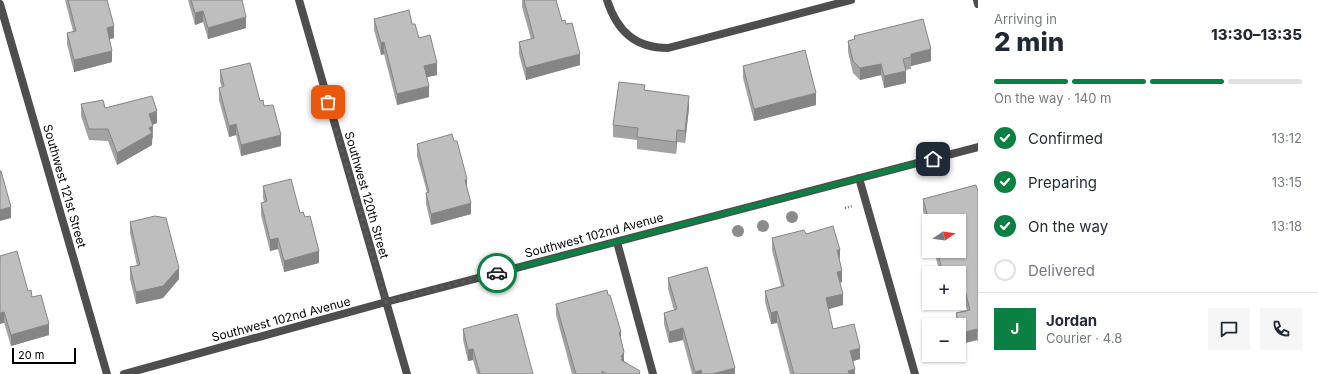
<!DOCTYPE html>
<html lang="en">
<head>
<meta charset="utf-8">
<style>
	:root { --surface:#fff; --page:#f6f6f7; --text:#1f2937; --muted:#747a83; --line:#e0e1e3; --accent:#0b8043 }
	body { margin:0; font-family:Inter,sans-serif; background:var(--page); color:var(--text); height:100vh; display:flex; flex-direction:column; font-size:15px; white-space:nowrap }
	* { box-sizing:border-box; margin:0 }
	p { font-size:13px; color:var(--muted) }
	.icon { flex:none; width:22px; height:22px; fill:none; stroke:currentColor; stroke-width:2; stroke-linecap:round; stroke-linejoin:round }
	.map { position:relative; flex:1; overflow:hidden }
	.panel { display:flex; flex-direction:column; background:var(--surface); width:340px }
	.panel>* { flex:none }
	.needle { width:26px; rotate:77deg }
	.tools { position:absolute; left:922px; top:214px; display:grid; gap:8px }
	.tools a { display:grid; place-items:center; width:44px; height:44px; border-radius:0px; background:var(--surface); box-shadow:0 1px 3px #0004; font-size:20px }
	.scale { position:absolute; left:12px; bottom:10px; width:64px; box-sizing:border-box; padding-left:4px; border:2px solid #000; border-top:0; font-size:11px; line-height:14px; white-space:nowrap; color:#000; -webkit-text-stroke:3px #fff; paint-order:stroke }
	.pin { position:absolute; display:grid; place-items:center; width:34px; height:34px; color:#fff; margin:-17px; border-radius:8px; box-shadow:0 2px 6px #0006 }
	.courier { position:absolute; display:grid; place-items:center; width:40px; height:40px; margin:-20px; border:3px solid #0b8043; border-radius:50%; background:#fff; color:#222; box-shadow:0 1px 5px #0007 }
	.head em { font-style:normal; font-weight:800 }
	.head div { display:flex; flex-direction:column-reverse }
	.head { display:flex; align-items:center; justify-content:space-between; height:68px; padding:0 16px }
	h1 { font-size:26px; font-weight:800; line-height:30px }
	.bar { display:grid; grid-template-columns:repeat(4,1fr); gap:6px 4px; align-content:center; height:48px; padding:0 16px }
	.bar i { height:5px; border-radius:3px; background:var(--line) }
	.bar .current { background:var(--accent) }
	.bar p { grid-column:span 4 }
	.line { display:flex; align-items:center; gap:10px; padding:0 16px; border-top:1px solid var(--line) }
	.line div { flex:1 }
	.round { display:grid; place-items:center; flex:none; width:42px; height:42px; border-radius:0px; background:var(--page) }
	ol { padding:0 16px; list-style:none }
	li { display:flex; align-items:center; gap:12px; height:44px }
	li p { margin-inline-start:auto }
	li .icon { padding:4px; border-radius:50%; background:var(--accent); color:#fff; stroke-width:4 }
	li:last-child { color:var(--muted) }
	li i { width:22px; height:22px; border:2px solid var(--line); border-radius:50% }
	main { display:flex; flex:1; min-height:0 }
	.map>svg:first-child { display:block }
</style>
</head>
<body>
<main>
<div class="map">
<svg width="978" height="374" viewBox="0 0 978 374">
	<rect width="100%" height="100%" fill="#fff"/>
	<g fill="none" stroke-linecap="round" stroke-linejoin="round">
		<path stroke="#707070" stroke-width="2.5" stroke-dasharray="1 2" stroke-linecap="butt" d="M845,208l7,-2"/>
		<path stroke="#4e4e4e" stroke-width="8" d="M607,0c10,31 28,48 61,48l183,-48
			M977,0l1,4
			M0,4l107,370
			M859,178l56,196
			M617,242l36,132"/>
		<path stroke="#4e4e4e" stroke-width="8" d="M299,0l108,374
			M124,374l262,-72 592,-155"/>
	</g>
	<g fill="#8b8b8b">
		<circle cx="792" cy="217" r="6"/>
		<circle cx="763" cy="226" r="6"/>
		<circle cx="738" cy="231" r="6"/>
	</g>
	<path fill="#a3a3a3" d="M65,0h42l7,38 -5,1 3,23 -38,10 -7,-28v-11l6,-2z
		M188,0h54l4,28 -38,11 -5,-17 -8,3z
		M522,0h34l6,21 4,3 14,41 -54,15 -7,-26v-12l12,-3 -9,-32z
		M374,19l38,5 25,51 -11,2 3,20 -32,8 -13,-51 -3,1 -7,-25z
		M854,36l77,25 -20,5v3l-6,1 1,13 -22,5 -3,-13 -21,5 -7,-7 -5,-21v-11l6,-2z
		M743,66l73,39 -62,16 -11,-43z
		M220,70l40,31 4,5 17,40 -40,10 -5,-21 -7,2 -10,-37v-12l3,-1 -2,-5z
		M645,90l44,18 -4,35 -8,-1 -1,12 -39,-5v-9l-24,-3v-12z
		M81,104l24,4 52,15 -5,2 1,13h-1v7l-35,20 -9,-24 -19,-1 -8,-24z
		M454,141l13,48 4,25 -40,11 -5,-21v-11l1,-1 -10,-36v-12z
		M263,186l37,27 19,50 -35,9 -6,-23 -8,2 -9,-36v-12l3,-1 -1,-4z
		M978,192v151l-1,-3 -16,4 -2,-8v-11h-3v-12l11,-3 -7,-28h-1v-9h-19l-6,-22h25l-30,-30v11l-6,-21v-12z
		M130,222l49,57 -16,19 -27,6 -6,-25v-12l7,-1 -7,-33z
		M806,234l34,27 2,21 -2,1 3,22 -15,4 5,20 27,30 -7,2 2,13h-65l-13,-51 -6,1 -6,-22v-11l16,-5 -9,-36v-12z
		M0,256l32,41 17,38 -38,11 -7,-23z
		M668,278l67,96h-43l-9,-34 -14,3 -5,-19v-11l10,-3 -6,-21z
		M556,304l65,37 3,20 16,13h-68l-16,-59z
		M463,329l70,45h-56l-4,-14 -5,1 -5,-21z"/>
	<path fill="#858585" d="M203,11v11l-8,3v-12z
		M246,17v11l-38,11v-11z
		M114,26v12l-7,2v-12z
		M384,42v12l-3,1v-12z
		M931,49v12l-20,5v3v-15z
		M112,51v11l-38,10v-12z
		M580,54v11l-54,15v-12z
		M437,63v12l-13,3v-12z
		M881,64v11l-21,5v-12z
		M906,71v12l-22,5v-12z
		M429,86v11l-32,8v-11z
		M816,93v12l-62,16v-12z
		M689,96v12l-4,35v-12z
		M157,111v12l-8,3v-12z
		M236,124v11l-7,2v-11z
		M153,126l-1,19 -35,20v-12l32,-25z
		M677,130v12l-1,12v-12z
		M281,135v11l-40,10v-11z
		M467,179v12l-2,-11z
		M471,203v11l-40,11v-11z
		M11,207v11l-11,3v-11z
		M278,238v11l-8,2v-11z
		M837,250h3v11z
		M319,251v12l-35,9v-11z
		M179,268v11l-16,19 -27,6v-12z
		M960,270v12h-1v-9h-9z
		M842,271v11l-5,2v-12z
		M843,294v11l-17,5v-12z
		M777,311v12l-6,1v-11z
		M4,312v11l-4,1v-11z
		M49,324v11l-38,11v-11z
		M683,328v12l-14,3v-11z
		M977,329v11l-16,4v-11z
		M619,332h2v11z
		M860,348v11l-10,3v-11z
		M473,349v11l-5,1v-11z
		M624,352v11l-1,2 -2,-8z
		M735,368v6h-23z
		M855,369v5h-7v-3z
		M701,370v4h-6v-2z"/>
	<path fill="#bebebe" stroke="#858585" d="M68,0h39l7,26 -7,2 5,23 -38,9 -7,-27 9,-2z
		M191,0h51l4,17 -38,11 -5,-17 -8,2z
		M524,0h32l6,21 3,-1 1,4 6,-1 8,31 -54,14 -7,-26 15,-4z
		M409,10l3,14h3l4,14 11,-3 7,28 -13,3 5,20 -32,8 -13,-52 -3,1 -7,-24z
		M923,19l8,30 -20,5v3l-8,2 3,12 -22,5 -3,-12 -21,4 -7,-7 -5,-20 7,-2 -1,-3z
		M805,50l11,43 -62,16 -11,-43z
		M250,63l10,38 3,-1 1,6 9,-1 8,30 -40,10 -5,-21 -7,2 -10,-38 5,-2 -4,-16z
		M619,82l26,3 -1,5 45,6 -4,35 -8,-1 -1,12 -39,-5 1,-9 -25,-3z
		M152,96l5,15 -8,3 4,12 -4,2 3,5 -35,20 -9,-24h-19l-8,-25 22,-4 2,8z
		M452,134l2,7h3l10,38 -2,1 6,23 -40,11 -5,-21 3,-1 -12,-48z
		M0,171h1l10,36 -11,3z
		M291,179l9,34 3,-1 2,5 5,-1 9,35 -35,10 -6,-23 -8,2 -9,-37 6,-2 -4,-15z
		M976,185l2,7v140l-1,-3 -16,4 -5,-20 14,-3 -10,-40 -10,3h-7l-6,-22h22v-30h-30l-6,-22z
		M155,216l11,2 13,50 -16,18 -27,6 -6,-25 10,-2 -10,-43z
		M833,226l7,24h-3l5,21 -5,1 6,22 -17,4 7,31 21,-5 6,24 -10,3 5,18 -7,2 1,3h-55l-17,-63 -6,2 -6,-22 19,-5 -12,-48 32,-8 2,4z
		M17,251l11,40 3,-1 1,7 9,-2 8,29 -38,11 -7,-23 -4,1v-57z
		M707,267l28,101 -23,6h-10l-1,-4 -6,2 -12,-44 -14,4 -5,-19 13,-4 -9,-31z
		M607,290l1,5h2l11,37h-2l5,20 -3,5 2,1 -2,2 19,11 -1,3h-32l-5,-3v3h-26l-20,-70z
		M517,314l16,60h-53l-7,-25 -5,1 -5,-21z"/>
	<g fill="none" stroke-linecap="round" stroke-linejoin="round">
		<path stroke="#595959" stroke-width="4" stroke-dasharray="0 7.2" d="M328,102l58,200 111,-29"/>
		<path stroke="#0b8043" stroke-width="5" d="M497,273l436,-114"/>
	</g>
	<g text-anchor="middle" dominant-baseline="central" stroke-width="3.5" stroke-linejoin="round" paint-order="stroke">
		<g font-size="12" fill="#000" stroke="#fff">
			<text transform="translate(65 186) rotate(74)">Southwest 121st Street</text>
			<text transform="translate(367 195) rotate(74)">Southwest 120th Street</text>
			<text transform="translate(594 235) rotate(-15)">Southwest 102nd Avenue</text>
			<text transform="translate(281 319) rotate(-15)">Southwest 102nd Avenue</text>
		</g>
	</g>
</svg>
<div class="tools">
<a><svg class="needle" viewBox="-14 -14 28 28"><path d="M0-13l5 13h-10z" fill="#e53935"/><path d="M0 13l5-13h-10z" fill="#747a83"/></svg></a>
<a>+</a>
<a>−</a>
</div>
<div class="scale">20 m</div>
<div class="pin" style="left:328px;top:102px;background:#ea580c"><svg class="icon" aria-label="bag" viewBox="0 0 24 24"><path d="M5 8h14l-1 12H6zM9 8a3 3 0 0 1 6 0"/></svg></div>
<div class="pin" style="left:933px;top:159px;background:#1f2937"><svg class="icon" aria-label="home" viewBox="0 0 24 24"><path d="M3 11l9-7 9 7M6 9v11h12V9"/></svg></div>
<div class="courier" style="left:497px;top:273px"><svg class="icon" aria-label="car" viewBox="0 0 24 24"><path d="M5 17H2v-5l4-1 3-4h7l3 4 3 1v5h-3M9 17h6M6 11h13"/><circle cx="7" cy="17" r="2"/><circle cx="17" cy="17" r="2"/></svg></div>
</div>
<section class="panel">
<div class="head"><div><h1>2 min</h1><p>Arriving in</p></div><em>13:30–13:35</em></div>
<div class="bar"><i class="current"></i><i class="current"></i><i class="current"></i><i></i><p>On the way · 140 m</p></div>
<ol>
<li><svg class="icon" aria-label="check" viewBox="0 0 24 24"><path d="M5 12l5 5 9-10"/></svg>Confirmed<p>13:12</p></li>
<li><svg class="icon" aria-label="check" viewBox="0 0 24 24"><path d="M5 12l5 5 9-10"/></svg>Preparing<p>13:15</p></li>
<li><svg class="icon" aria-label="check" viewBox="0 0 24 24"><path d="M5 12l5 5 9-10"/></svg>On the way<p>13:18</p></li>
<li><i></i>Delivered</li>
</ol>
<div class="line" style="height:72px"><b class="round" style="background:var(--accent);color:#fff">J</b><div><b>Jordan</b><p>Courier · 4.8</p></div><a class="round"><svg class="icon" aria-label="chat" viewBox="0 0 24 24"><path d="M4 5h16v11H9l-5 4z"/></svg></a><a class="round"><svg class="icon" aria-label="phone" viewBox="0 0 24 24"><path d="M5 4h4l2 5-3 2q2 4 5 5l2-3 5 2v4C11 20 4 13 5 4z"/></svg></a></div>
</section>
</main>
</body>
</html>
